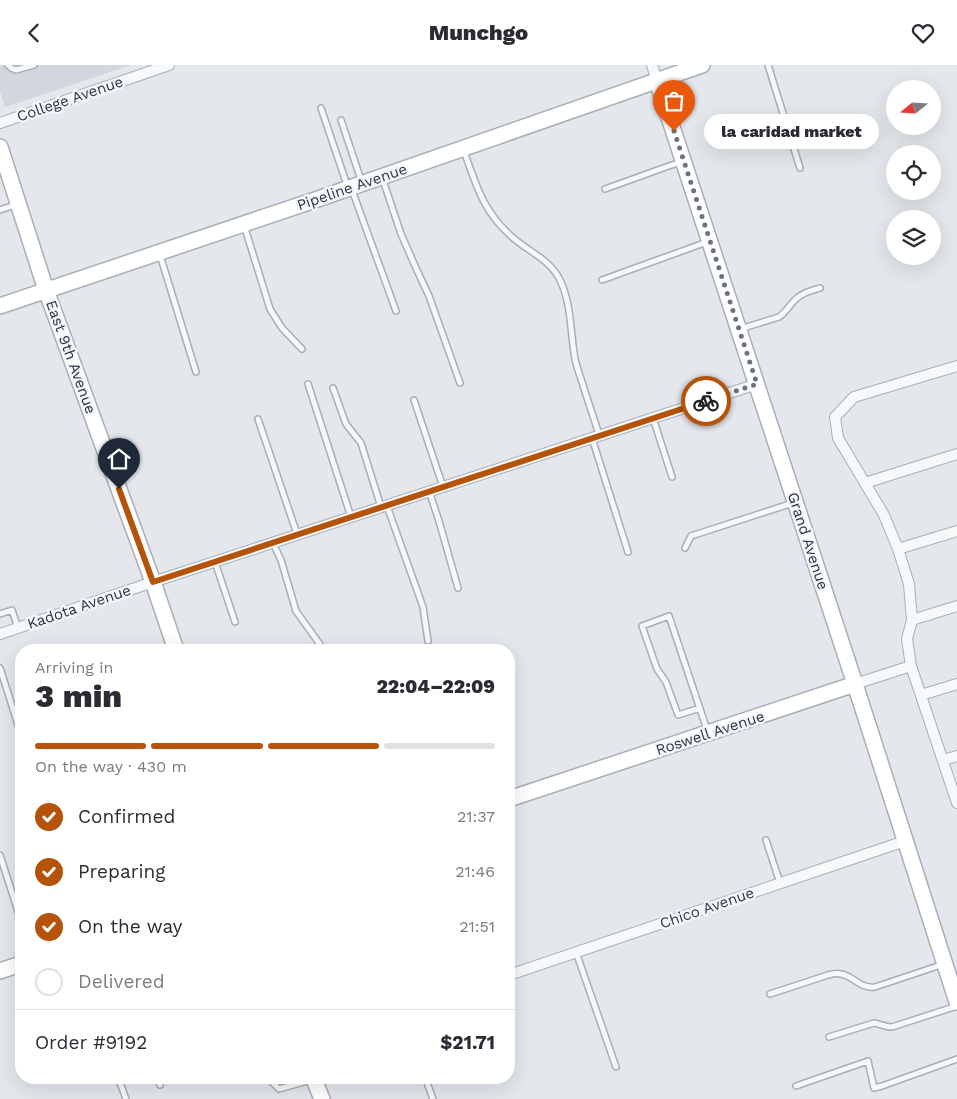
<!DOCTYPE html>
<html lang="en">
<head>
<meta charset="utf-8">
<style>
	:root { --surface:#fff; --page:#f7f7f7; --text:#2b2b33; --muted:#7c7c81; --line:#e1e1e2; --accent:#b45309 }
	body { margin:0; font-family:"Work Sans",sans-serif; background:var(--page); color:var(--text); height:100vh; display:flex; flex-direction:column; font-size:19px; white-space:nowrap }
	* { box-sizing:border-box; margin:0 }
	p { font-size:16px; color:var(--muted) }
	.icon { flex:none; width:28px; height:28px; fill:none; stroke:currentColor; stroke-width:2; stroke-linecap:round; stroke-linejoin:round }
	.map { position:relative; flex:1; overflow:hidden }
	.details { position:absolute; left:15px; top:579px; width:500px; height:440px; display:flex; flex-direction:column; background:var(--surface); border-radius:20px; box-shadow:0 5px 20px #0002 }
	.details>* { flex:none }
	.needle { width:32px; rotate:252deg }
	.fabs { position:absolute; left:886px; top:15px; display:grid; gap:10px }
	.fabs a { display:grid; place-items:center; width:55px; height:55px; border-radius:50%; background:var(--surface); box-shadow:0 5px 20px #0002; font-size:25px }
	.pin { position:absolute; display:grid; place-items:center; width:42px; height:42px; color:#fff; margin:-51px -21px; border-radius:50% 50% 50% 0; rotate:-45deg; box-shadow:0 0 5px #0007 }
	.pin .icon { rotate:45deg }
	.courier { position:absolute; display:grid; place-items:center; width:50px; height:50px; margin:-25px; border:4px solid #b45309; border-radius:50%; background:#fff; color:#222; box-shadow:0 1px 6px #0007 }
	.bubble { position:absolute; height:35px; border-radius:18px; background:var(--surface); box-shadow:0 5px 20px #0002; font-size:16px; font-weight:800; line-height:35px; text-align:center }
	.headline em { font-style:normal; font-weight:800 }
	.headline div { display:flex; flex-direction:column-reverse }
	.headline { display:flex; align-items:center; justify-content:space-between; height:85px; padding:0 20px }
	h1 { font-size:32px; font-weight:800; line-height:38px }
	.bar { display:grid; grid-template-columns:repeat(4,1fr); gap:8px 5px; align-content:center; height:60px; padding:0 20px }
	.bar i { height:6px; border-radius:4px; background:var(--line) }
	.bar .current { background:var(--accent) }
	.bar p { grid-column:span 4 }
	.line { display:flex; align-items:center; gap:12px; padding:0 20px; border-top:1px solid var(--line) }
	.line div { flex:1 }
	ol { padding:0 20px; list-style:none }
	li { display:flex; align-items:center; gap:15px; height:55px }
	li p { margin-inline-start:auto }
	li .icon { padding:5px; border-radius:50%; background:var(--accent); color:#fff; stroke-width:4 }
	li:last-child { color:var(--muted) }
	li i { width:28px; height:28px; border:2px solid var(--line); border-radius:50% }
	header { display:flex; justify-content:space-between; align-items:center; height:65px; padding:0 20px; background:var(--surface); font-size:22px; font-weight:800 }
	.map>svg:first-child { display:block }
</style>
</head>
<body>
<header><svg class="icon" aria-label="back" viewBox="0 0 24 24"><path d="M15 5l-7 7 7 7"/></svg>Munchgo<svg class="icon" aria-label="heart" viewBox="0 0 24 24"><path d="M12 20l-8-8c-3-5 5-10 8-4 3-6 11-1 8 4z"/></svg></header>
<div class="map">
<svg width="957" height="1034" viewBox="0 0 957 1034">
	<rect width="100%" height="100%" fill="#e4e7ec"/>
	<path fill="#d2d6de" d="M0,0h131l-126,42 -5,-16z"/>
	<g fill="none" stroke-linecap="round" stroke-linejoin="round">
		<defs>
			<path id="lane" d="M8,0l3,3 5,2 18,-5
				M768,0l32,103
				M321,43l27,80
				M341,55l21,63
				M464,86c12,34 19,60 47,85 16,15 37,22 48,42 13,25 11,54 16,81 2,9 5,17 8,26 5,17 11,33 16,50
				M382,112l19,57 14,32 14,30 31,87
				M605,124l61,-22 15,-5
				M352,125l44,121
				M0,145l15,-5
				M244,160l26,84 12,19 20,21
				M160,190l36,117
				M602,215l105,-38
				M740,264l39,-12c6,-4 10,-11 15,-16 7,-8 16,-10 26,-13
				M308,319l43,133
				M333,323l13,36 15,19 20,64
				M414,335l29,87
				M653,353l19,59
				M258,354l39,115
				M592,373l36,114
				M429,426l10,30 19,67
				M387,441l36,101 5,34
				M273,478l8,17 15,51 28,39
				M685,483l6,-12 102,-33
				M215,497l20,60
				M0,549l12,-4 6,18
				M0,603l21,66
				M700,643l-22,7 -12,-33 -9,-13 -15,-43 27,-10 38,114
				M766,775l14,43
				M0,790l21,66
				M576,887l40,115
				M770,929l58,-19c4,-1 9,-2 13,-1 13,2 19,15 34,13l69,-23
				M829,972l45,-14c6,1 12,4 18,4l65,-21
				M118,1012l8,22
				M158,1012l2,8
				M425,1012l8,22
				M268,1013l11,11 32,-9
				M796,1021l72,-25 6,27 8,-2 75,-27"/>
			<path id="street" d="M652,0l5,16
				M0,58l169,-58
				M957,301l-103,31 -19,20 3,21 46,77 14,34 11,35 3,36 -5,19 4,27 46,137
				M865,418l92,-29
				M898,484l59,-18
				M912,555l45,-14
				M0,569l153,-52 604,-198
				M855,619l56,-18
				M921,630l36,-11
				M943,695l14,-4
				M509,910l396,-134"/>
			<path id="secondary" d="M657,16l198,603 102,318
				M0,82l46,143 107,292 23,68
				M0,241l315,-106 387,-135
				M509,734l346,-115
				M0,906l21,-7
				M313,1012l9,22"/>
		</defs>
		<use href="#lane" stroke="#a9aeb7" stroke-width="8"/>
		<use href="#street" stroke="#a9aeb7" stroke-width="12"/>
		<use href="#secondary" stroke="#a9aeb7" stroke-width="18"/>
		<use href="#lane" stroke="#f7f8fa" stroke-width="5"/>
		<use href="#street" stroke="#f7f8fa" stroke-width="10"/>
		<use href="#secondary" stroke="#fff" stroke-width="15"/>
	</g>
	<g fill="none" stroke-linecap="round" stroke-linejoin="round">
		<path stroke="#6c737f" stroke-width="5" stroke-dasharray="0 9" d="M674,66l83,253 -51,17"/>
		<path stroke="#b45309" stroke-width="6" d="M119,424l34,93 553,-181"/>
	</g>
	<g text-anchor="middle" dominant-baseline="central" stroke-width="5" stroke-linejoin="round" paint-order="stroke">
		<g font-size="15" fill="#2b3445" stroke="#f4f6f9">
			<text transform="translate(70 34) rotate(-19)">College Avenue</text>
			<text transform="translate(352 122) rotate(-19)">Pipeline Avenue</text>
			<text transform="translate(71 292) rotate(70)">East 9th Avenue</text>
			<text transform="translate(808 476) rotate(72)">Grand Avenue</text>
			<text transform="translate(79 542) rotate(-19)">Kadota Avenue</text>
			<text transform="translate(710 668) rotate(-18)">Roswell Avenue</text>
			<text transform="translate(707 843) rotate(-19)">Chico Avenue</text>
		</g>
	</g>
</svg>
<div class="fabs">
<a><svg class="needle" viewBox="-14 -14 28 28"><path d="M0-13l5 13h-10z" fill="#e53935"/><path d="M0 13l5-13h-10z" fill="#7c7c81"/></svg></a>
<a><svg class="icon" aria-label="locate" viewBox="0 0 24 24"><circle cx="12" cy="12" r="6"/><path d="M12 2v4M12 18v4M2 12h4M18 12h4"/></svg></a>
<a><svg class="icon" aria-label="layers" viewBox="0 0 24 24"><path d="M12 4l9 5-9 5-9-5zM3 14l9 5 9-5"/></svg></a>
</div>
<div class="pin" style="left:674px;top:66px;background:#ea580c"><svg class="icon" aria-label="bag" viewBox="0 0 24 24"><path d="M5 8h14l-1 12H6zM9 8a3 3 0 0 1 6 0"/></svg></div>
<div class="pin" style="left:119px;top:424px;background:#1f2937"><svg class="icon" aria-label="home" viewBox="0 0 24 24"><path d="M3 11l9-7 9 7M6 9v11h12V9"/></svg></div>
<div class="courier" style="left:706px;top:336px"><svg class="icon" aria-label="bike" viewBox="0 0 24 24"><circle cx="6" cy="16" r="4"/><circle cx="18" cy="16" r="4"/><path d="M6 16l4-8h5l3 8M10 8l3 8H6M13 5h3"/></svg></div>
<div class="bubble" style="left:704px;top:49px;width:175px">la caridad market</div>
<section class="details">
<div class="headline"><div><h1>3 min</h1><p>Arriving in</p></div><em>22:04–22:09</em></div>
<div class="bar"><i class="current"></i><i class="current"></i><i class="current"></i><i></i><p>On the way · 430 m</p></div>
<ol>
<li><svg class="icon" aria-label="check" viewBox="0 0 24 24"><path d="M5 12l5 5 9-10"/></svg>Confirmed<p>21:37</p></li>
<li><svg class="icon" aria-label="check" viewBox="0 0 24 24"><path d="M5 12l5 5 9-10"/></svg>Preparing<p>21:46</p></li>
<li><svg class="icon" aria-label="check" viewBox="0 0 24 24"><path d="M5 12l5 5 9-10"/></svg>On the way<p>21:51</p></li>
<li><i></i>Delivered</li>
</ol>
<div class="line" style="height:65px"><div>Order #9192</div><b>$21.71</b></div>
</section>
</div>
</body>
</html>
